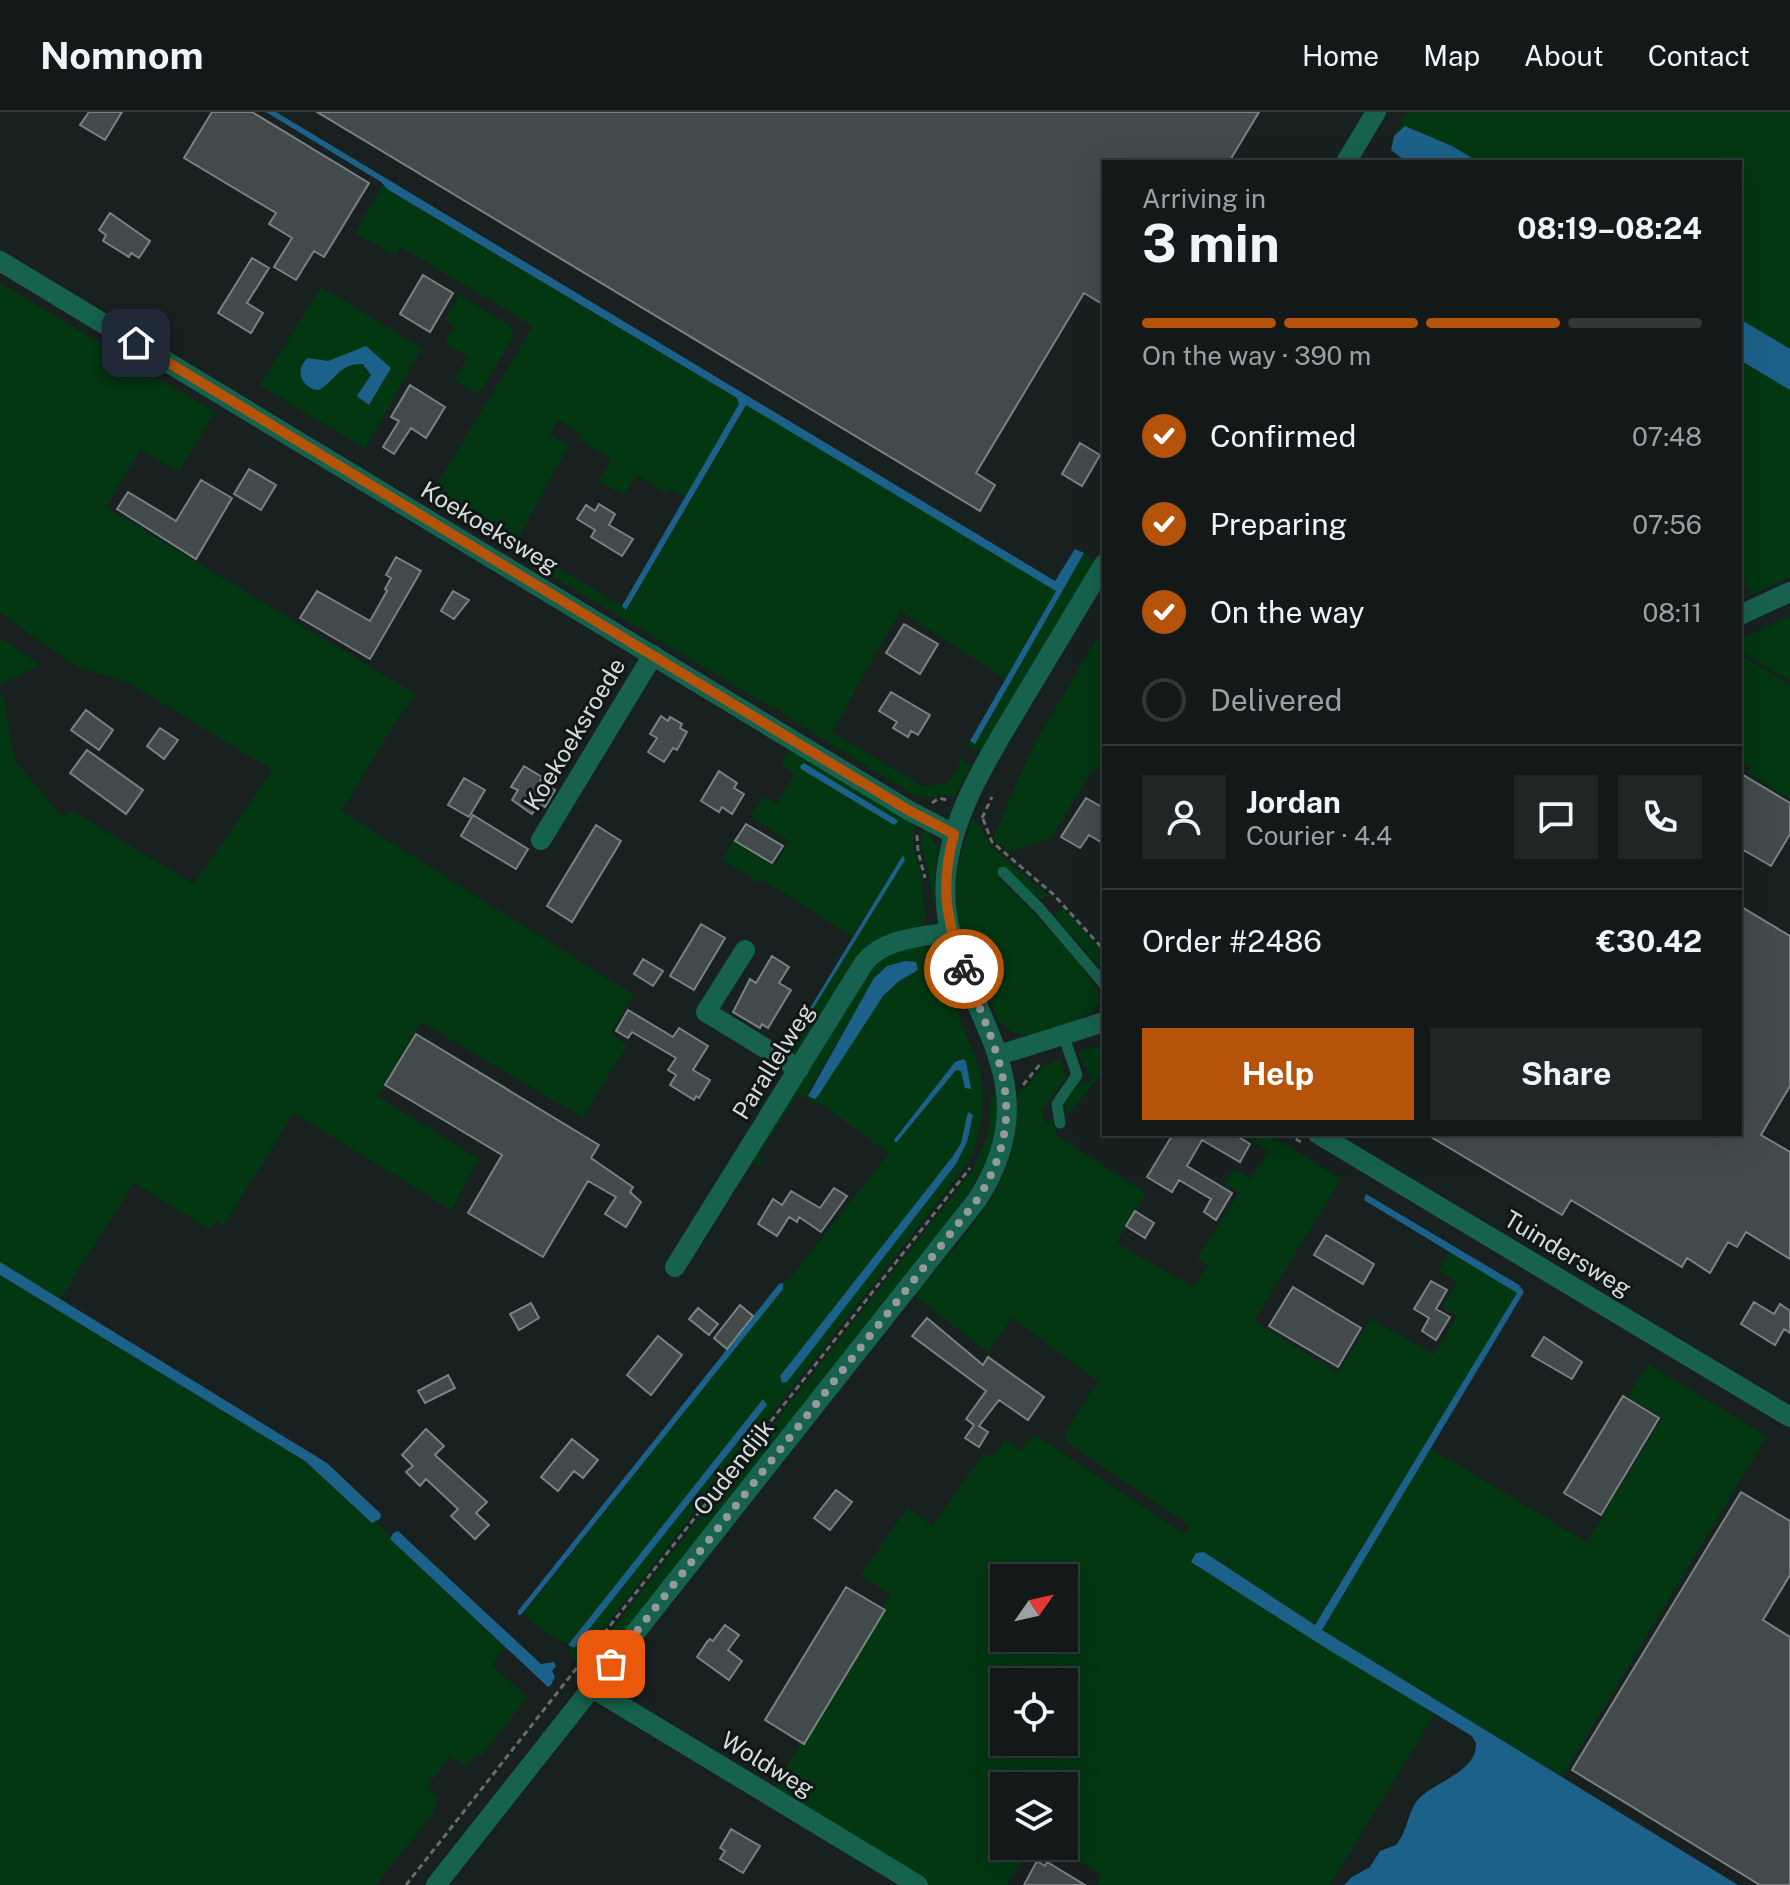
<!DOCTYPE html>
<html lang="en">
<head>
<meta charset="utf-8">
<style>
	:root { --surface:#131818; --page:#202525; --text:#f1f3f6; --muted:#9da0a2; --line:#323737; --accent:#b45309 }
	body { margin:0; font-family:"Public Sans",sans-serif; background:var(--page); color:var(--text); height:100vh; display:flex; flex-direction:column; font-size:30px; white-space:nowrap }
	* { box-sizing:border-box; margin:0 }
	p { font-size:26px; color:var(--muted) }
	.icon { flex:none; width:44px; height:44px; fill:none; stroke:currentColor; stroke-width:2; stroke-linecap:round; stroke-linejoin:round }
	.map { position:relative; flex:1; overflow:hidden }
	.panel { position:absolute; left:1102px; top:48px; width:640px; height:976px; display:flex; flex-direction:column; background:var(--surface); border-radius:0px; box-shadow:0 8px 32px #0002,0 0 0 2px var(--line) }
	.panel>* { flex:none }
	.needle { width:52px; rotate:56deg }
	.fabs { position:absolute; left:990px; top:1452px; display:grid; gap:16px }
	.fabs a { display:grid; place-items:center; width:88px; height:88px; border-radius:0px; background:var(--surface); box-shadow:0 8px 32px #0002,0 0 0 2px var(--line); font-size:40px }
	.pin { position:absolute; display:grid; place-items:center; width:68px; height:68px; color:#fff; margin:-34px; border-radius:16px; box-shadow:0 4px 12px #0006 }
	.courier { position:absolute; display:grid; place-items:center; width:80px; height:80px; margin:-40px; border:6px solid #b45309; border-radius:50%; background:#fff; color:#222; box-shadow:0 2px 10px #0007 }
	.head em { font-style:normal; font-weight:700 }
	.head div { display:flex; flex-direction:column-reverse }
	.head { display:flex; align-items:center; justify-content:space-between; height:136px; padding:0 40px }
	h1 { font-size:52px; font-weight:700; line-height:60px }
	.bar { display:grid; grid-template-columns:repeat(4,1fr); gap:12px 8px; align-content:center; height:96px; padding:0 40px }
	.bar i { height:10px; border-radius:6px; background:var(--line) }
	.bar .on { background:var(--accent) }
	.bar p { grid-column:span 4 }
	.line { display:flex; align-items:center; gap:20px; padding:0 40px; border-top:2px solid var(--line) }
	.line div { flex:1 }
	.round { display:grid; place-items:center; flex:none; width:84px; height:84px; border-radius:0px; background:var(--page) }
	ol { padding:0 40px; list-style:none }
	li { display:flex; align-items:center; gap:24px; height:88px }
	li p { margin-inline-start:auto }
	li .icon { padding:8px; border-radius:50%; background:var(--accent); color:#fff; stroke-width:4 }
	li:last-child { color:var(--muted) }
	li i { width:44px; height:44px; border:4px solid var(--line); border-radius:50% }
	.primary-button { display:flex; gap:16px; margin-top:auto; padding:16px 40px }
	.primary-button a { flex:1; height:92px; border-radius:0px; background:var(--accent); color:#fff; font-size:32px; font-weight:700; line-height:92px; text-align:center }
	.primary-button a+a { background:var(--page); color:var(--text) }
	header { display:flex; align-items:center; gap:48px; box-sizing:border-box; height:112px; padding:0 40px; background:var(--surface); border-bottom:2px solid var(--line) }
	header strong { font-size:38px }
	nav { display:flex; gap:44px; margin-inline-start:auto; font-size:28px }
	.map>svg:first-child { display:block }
</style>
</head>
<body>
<header>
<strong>Nomnom</strong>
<nav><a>Home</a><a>Map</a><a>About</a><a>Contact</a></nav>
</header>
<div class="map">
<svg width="1790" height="1773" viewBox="0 0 1790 1773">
	<rect width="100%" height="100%" fill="#192020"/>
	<path fill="#023712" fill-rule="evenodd" d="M1407,0h383v237l-50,-30v-157h-261l-64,-33 -10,-2 -11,9z
		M382,74l355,212 2,6 -54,93 -16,-8 -3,4 -29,-18 -13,20 -25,-14 13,-22 -33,-19 3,-6 -24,-14 -8,15 19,10 -53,97 -83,-51 100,-165 -132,-79 -6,9 -40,-23z
		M0,171l215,129 -36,60 -39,-22 -34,57 311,188 -15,17 -61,99 293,184 -23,38 16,12 -44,73 -162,-96 -44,74 102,63 -28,51 -157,-97 -70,112 -8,-5 -5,10 -77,-47 -74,116 -60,-37v-567l3,-2 11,66 48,58 11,-6 121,73 78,-114 -143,-87 -52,-16 -77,-54z
		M321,175l101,61 -57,101 -105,-64zM372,241l19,15 -12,21 -9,-18 -11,-9 -19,8 -13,15 -8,5 -19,-20 3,-8 5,-4 20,3z
		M459,183l50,30 5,11 -32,54 -8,2 -20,-12 14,-23 -23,-14 9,-17 -10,-6z
		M1740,248l50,30v187l-39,18 -11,-24z
		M747,293l309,186 -50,88 -106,-68 -68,121 92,55 20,-5 3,2 14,-20 -4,-2 3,-5 10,10 -16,31c-14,-6 -26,3 -40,-3l-130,-80 -1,-3 -9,-5 -2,1 -250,-150 2,-11 103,62z
		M1084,441l7,4 2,7 -111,186 -6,1 -9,-5 3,-5 5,3z
		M1790,504v65l-50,-30v-12z
		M1104,514v147l-10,-6 -43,71 -43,14 -15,-14 39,-90z
		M0,525l40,28 -40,20z
		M1740,543l50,30v114l-42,-26 3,-6 -11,-7z
		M791,636l126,75c-8,22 2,35 5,57 1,13 1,26 4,39l-8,7 -64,35 -4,5 2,6 -55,84 -14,-7 6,-10 1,2 111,-185 -49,80 -89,-56 -3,3 -38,-23 11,-19 42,25 14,-25 -38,-25 13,-20 13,8 17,-30 -13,-9z
		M972,707l7,5 11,22 58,49 -5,4 -7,-2 -35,-32 -2,14c19,18 102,98 100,120 -2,20 -57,34 -75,36l-10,-2 -15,-11 -40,-95 -4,-44 3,-18z
		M925,716l13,20 -5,59 -5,-37 -8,-27z
		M1062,795l42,46v19l-50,-56z
		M924,834l8,3 48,120c6,33 2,62 -11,93l-391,499 -7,-5 -3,-11 -23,-13 -22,-18 260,-325v-6l8,-6 98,-124 -72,-52 -2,2 -17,-10 -39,61 2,9 -2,3 -7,-4 113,-193 34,-22zM880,859l27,4c-39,27 -63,84 -91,123l-8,-6zM968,1000l-1,30 -11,22 -171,219 -5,-7 173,-220 8,-13zM767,1293l-193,243 -4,-1 -2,-2z
		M1104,932v27l-36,43 -3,-11 15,-21 8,1 5,-6 -13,-19 -1,-6z
		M1061,947l5,19 -24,32 3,13 7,-5 6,19 88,56 -30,50 77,44 15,-22 -11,-7 42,-65 -15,-9 10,-15 17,10 18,-28 -23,-15 2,-2h21l72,45 -87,142 84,52 33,-54 63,35 23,-38 -15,-9 15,-25 -18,-11 12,-20 67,41 -204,333 -110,-73 -12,11 243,151 -105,171h-234l6,-10 -45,-29h7v-60h-60v60h26l-23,39h-78l-157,-93 119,-198 -31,-19 47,-67 25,18 52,-73 8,5 13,-18 16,10 6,-9 11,-5 147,98 5,-8 -125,-85 2,-12 31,-48 -86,-63 -24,35 -74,-58c36,-43 84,-89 98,-145 4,-19 3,-38 5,-57 22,-13 17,-27 44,-34zM1004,1466h60v60h-60zM1004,1570h60v60h-60z
		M994,982c11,32 -11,76 -28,103l-375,478 -9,-7 390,-497 16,-36 3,-38z
		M0,1163l305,186 67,62 4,-1 15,15 -1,2 115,108 -13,18 34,31v3l-45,57 -5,-2 -10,13 -16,-11 -23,31 11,10 -5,16 -57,72h-376z
		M1648,1252l119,72 -205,341 -240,-147 108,-182 157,94 75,-124 -35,-22z"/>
	<path fill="#1c6189" d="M266,0h10l779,469 20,-32 9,4 -109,191 -5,-3 86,-150 -310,-186 -120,205 -4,-4 117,-202 -2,-6 -350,-209 -6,-7z
		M1405,14l47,20 27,16h-72l-16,-12 3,-14z
		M1740,207l50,30v41l-50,-30z
		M366,234l25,22 -22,37 -12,-9 14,-21 -8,-11c-25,-1 -27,17 -44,26 -18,-1 -25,-21 -11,-32l20,3z
		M804,651l93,57 1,2 -4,3 -93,-56 -1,-3z
		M903,743l2,5 -112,181h-3z
		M905,849l11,1 2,8 -19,11 -16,15 -65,100 -3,3 -7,-3 66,-118 13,-12z
		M963,947l3,2 5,28 -6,-1 -4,-17 -5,-1 -60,73 -2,-3 61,-78z
		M968,1000l5,3 -6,27 -11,22 -169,218 -5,1 -2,-7 173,-220 8,-13z
		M1366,1082l153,91 5,7 -202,338 416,255h-394l8,-8 18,-10 10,-16 16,-6c13,-14 11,-38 27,-50 17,-15 54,-24 53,-52l-4,-7 -143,-86 -138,-88 5,-9 8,-1 111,73 202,-332 -153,-93z
		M0,1150l327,201 54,51 -1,5 -8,4 -67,-62 -305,-186z
		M783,1171v6l-262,326h-3v-4l261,-327z
		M763,1287l4,6 -193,243 -6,-3z
		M398,1419l143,133 13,-2 2,4 -4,5 3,6 -4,8 -3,2 -158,-148 3,-6z"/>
	<path fill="#434a4c" stroke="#798183" stroke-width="2" d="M89,0h33l-17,28 -25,-15z
		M212,0h40l117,71 -45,74 -10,-6 -18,29 -22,-13 18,-29 -23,-14 7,-11 -92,-55z
		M317,0h942l-30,50h-125v143l-20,-12 -108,180 19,12 -15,26z
		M110,101l40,28 -11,17 -8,-5 -2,4 -26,-16 3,-6 -7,-5z
		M252,146l17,10 -22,35 16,10 -12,20 -33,-20z
		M423,163l30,18 -23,39 -30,-18z
		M410,273l35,22 -19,31 -15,-10 -17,26 -11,-7 16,-26 -8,-4z
		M1080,331l20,12 -18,31 -20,-12z
		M249,357l27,16 -15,25 -27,-16z
		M201,368l31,18 -36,61 -79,-50 11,-17 48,29z
		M599,392l16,10 -6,11 24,14 -11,17 -31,-19 4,-7 -18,-11 9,-14 9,6z
		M396,445l25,14 -51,88 -70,-41 17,-27 53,30 17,-30 -2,-2 6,-11 -5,-3z
		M453,479l16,9 -15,19 -13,-8z
		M904,512l34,20 -18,30 -34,-21z
		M891,580l39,23 -12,20 -7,-4 -3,6 -15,-9 4,-6 -18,-11z
		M86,598l27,20 -14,20 -28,-20z
		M661,604l7,5 2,-4 12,7 -2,4 7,4 -10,18 -4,-2 -9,14 -16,-10 9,-14 -7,-4z
		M160,616l18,12 -14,19 -17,-13z
		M87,638l56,40 -17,24 -56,-41z
		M524,654l18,11 -2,4 15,9 -10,17 -6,-4 -7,11 -20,-14 6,-10 -7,-3z
		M719,659l18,12 -3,5 10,6 -12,20 -10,-7 -3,5 -18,-11z
		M1740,661l50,30v31l-19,32 -31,-18z
		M464,666l21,12 -16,27 -21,-12z
		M1086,686l18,10v36l-15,-9 -9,13 -19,-11z
		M473,703l55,34 -12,20 -55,-33z
		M746,712l37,22 -11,17 -37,-22z
		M596,713l25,16 -49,81 -25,-16z
		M1740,794l50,30v150l-29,49 29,17v107l-44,-27 -9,15 -9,-5 -18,31 -23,-15 -5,9 -111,-67 -9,15 -136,-81h314z
		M701,812l24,14 -31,52 -24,-14z
		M772,844l17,11 -10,16 12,7 -23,38 -6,-4 -2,4 -27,-16 17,-33 6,4z
		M643,847l20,12 -10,15 -19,-12z
		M628,898l45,27 6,-9 29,18 -15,24 17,10 -11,18 -3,-2 -2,4 -24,-15 6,-10 -8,-5 8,-12 -44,-26 -4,6 -12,-7z
		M416,922l183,111 -8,13 42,29 -3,5 11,10 -15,25 -21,-13 11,-17 -28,-16 -45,76 -75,-44 34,-58 -117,-70z
		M1173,1022h61l16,10 -10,18 -38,-22 -15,26 45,27 -16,27 -12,-8 7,-13 -32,-19 -7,12 -25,-15z
		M834,1076l13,8 -26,36 -22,-15 -2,5 -8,-5 -12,19 -19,-12 15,-25 9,6 9,-14 29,17z
		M1135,1099l19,12 -9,15 -19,-12z
		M1326,1123l48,29 -11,20 -49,-29z
		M1431,1169l16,9 -11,19 14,8 -14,23 -14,-9 7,-13 -15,-9z
		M1293,1175l68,41 -23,39 -69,-41z
		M1754,1190l20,12 6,-10 10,7v22l-6,-4 -9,16 -34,-21z
		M531,1191l8,15 -20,12 -9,-16z
		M740,1193l13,11 -26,33 -13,-11z
		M698,1196l20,16 -9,11 -20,-16z
		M927,1206l56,47 5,-8 56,40 -16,23 -29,-20 -20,26 9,6 -9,15 -14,-9 9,-13 -8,-6 20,-28 -74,-55z
		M658,1224l24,19 -31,40 -24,-20z
		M1544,1225l38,25 -10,17 -40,-23z
		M448,1263l7,13 -30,15 -7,-12z
		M1623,1284l36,22 -58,97 -37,-22z
		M426,1317l18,17 -9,9 52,47 -11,11 13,12 -14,14 -24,-23 7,-7 -32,-30 -6,7 -14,-14 7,-6 -11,-11z
		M572,1327l26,21 -15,18 -9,-7 -16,20 -17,-14z
		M836,1378l16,12 -22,28 -16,-12z
		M1741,1380l49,29v54l-27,45 27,17v248h-30l-188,-115z
		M846,1475l39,23 -81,134 -39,-24z
		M725,1513l14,10 -11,15 14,11 -13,19 -32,-23 10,-15 3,-3 3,2z
		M731,1717l29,17 -17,27 -23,-14 5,-8 -5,-3z
		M1037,1749l8,5 2,-4 38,23h-61z"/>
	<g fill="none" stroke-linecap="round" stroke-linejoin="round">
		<path stroke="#666c6c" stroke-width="3" stroke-dasharray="6 4" stroke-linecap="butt" d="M932,691l7,-5 8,2
			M982,706l10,-21
			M983,707l9,23 61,52 51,56
			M917,723l1,16 7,27
			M1023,973l18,-22
			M1287,1022l14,8
			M406,1773l564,-717"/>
		<path stroke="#16624e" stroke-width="11" d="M1003,760l37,37 64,75
			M1060,1011l-3,-19 20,-29 -14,-41"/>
		<path stroke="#16624e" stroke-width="20" d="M1740,503l50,-23
			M541,728l112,-185
			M745,838l-39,62 93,57
			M675,1155l189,-304c20,-25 57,-26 87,-31
			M592,1576l326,197"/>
		<path stroke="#16624e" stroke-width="20" d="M1346,50l30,-50
			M0,149l908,549 46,24
			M999,943l105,-33
			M1318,1022l472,283
			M436,1773l541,-685c86,-133 -42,-202 -31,-324 6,-66 47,-126 80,-182 26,-43 52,-87 78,-130"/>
	</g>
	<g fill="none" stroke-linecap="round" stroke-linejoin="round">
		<path stroke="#949a9a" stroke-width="8" stroke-dasharray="0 14.4" d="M611,1552l366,-464c56,-88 20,-146 -13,-231"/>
		<path stroke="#b45309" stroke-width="10" d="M136,231l772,467 46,24c-14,51 -8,86 10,135"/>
	</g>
	<g text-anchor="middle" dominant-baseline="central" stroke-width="6" stroke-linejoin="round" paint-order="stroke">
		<g font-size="24" fill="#d7dcdc" stroke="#101716">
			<text transform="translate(490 415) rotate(31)">Koekoeksweg</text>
			<text transform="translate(574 622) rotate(-59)">Koekoeksroede</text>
			<text transform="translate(773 949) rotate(-58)">Parallelweg</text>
			<text transform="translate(1568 1141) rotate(31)">Tuindersweg</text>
			<text transform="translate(733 1355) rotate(-52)">Oudendijk</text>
			<text transform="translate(768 1652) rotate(31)">Woldweg</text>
		</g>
	</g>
</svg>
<div class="fabs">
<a><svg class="needle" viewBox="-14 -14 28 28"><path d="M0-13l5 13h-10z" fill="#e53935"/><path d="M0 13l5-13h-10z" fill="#9da0a2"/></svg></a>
<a><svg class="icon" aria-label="locate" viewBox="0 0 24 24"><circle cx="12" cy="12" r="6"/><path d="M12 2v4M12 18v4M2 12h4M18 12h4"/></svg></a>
<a><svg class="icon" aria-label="layers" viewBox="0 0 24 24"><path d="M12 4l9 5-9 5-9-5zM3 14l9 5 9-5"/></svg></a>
</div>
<div class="pin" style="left:611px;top:1552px;background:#ea580c"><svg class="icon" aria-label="bag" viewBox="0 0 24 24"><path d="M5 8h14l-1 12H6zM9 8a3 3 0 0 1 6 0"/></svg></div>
<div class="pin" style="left:136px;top:231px;background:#1f2937"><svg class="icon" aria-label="home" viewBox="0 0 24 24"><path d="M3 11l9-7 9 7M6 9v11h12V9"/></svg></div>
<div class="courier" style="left:964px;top:857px"><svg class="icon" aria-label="bike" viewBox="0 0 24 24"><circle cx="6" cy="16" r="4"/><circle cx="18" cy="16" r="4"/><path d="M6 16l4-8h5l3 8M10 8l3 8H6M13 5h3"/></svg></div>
<section class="panel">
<div class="head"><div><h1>3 min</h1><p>Arriving in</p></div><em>08:19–08:24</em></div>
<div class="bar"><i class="on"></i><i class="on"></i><i class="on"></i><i></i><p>On the way · 390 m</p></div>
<ol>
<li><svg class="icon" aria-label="check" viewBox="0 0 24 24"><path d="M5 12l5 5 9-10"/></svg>Confirmed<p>07:48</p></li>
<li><svg class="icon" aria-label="check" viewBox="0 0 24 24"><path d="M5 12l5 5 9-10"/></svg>Preparing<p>07:56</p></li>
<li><svg class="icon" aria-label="check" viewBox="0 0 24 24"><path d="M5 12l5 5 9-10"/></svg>On the way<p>08:11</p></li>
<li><i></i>Delivered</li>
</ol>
<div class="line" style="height:144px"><a class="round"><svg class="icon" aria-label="person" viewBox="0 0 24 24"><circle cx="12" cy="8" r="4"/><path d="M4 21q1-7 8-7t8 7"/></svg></a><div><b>Jordan</b><p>Courier · 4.4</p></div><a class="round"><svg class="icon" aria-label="chat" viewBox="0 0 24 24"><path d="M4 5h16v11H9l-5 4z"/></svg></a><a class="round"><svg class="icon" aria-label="phone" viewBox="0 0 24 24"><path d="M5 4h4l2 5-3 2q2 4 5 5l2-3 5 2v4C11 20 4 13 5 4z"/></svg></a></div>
<div class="line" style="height:104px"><div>Order #2486</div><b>€30.42</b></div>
<div class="primary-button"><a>Help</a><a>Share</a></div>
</section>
</div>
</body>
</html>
